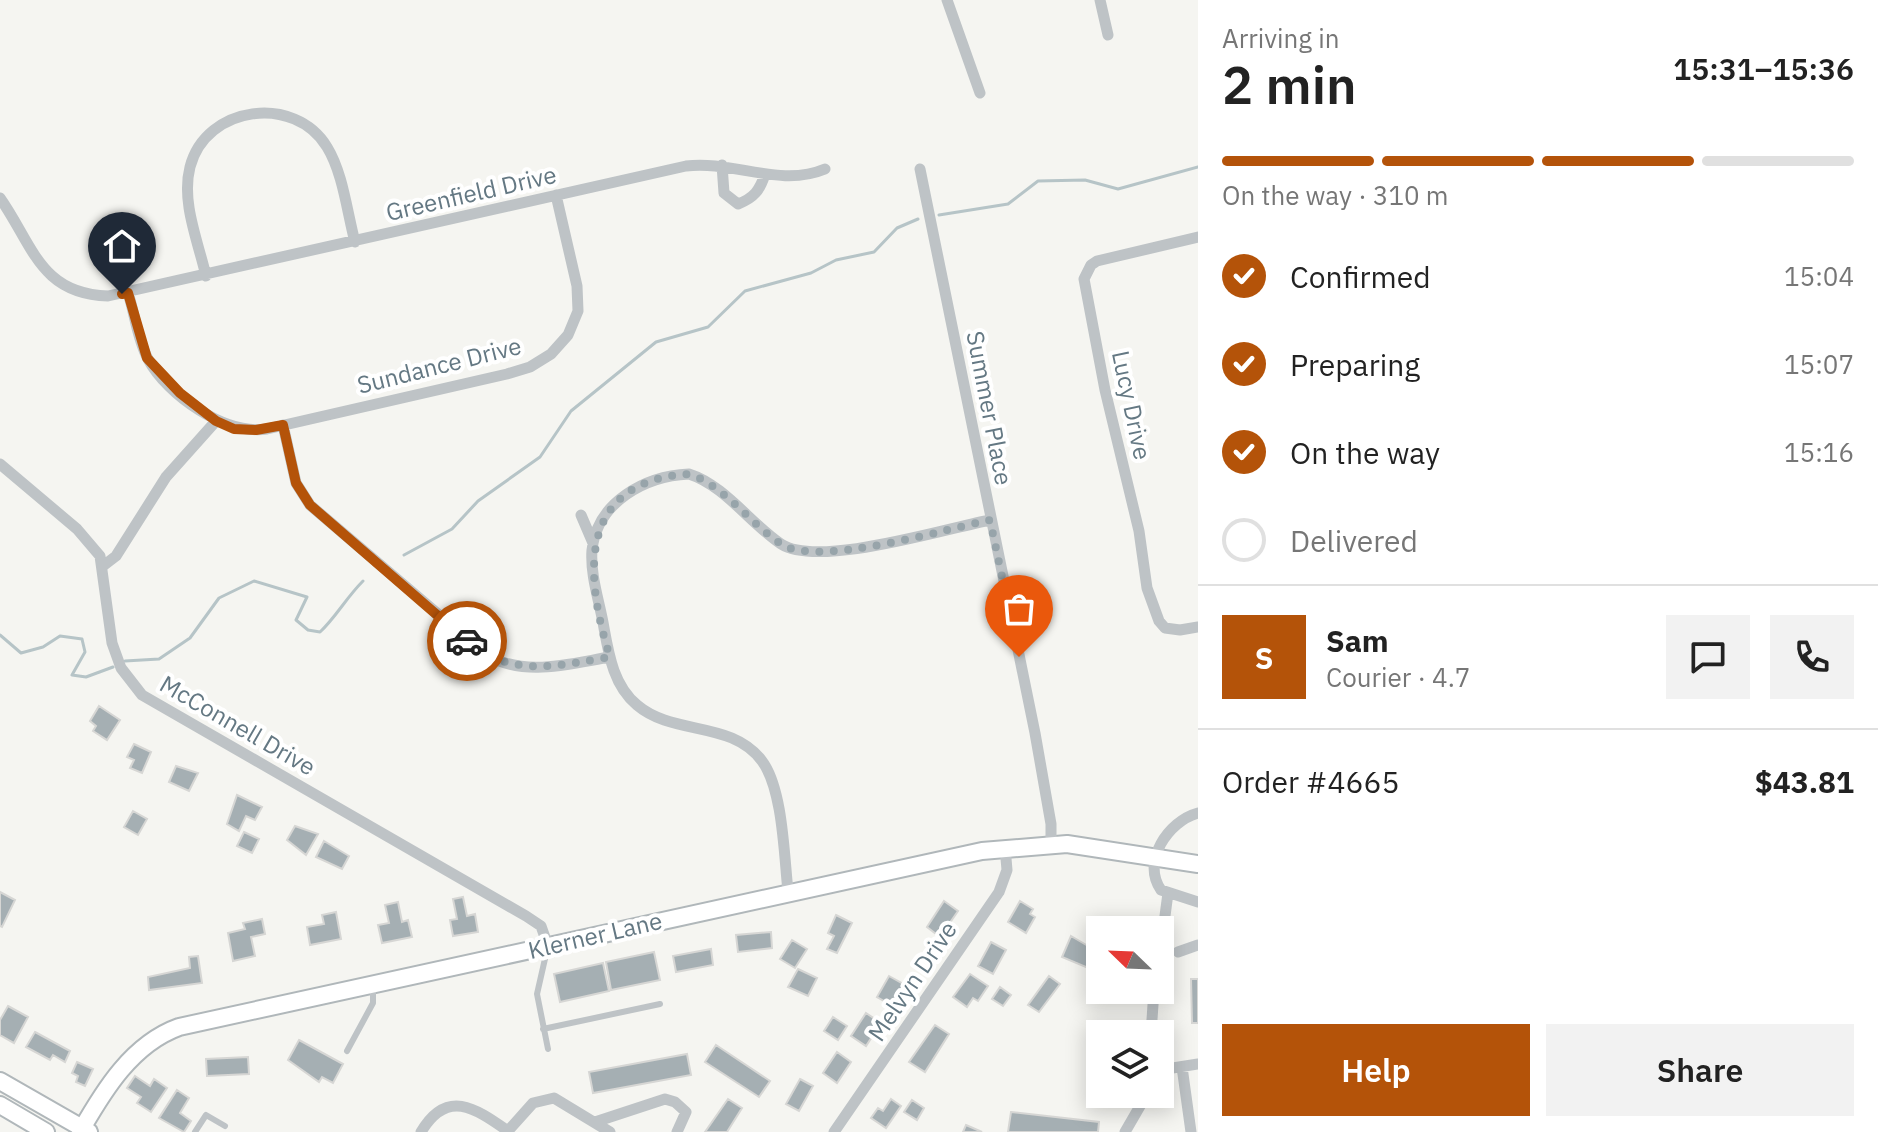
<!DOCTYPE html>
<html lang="en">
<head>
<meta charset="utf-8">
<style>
	:root { --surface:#fff; --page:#f2f2f2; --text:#222; --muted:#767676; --line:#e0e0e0; --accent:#b45309 }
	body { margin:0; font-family:"IBM Plex Sans",sans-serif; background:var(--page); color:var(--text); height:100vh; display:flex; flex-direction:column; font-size:30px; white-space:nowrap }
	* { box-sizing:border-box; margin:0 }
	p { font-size:26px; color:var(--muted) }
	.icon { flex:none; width:44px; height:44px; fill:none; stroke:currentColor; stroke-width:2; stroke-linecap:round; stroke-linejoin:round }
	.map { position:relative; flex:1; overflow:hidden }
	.panel { display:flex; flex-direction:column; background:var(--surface); width:680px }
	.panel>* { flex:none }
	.needle { width:52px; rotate:293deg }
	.controls { position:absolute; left:1086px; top:916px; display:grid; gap:16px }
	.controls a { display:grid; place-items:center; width:88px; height:88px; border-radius:0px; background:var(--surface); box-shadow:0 4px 20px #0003; font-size:40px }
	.pin { position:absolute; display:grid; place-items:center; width:68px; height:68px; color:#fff; margin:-82px -34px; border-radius:50% 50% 50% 0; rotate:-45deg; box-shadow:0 0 8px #0007 }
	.pin .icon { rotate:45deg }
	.courier { position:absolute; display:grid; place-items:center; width:80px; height:80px; margin:-40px; border:6px solid #b45309; border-radius:50%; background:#fff; color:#222; box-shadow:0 2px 10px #0007 }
	.headline em { font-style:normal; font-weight:600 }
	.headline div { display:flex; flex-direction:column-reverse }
	.headline { display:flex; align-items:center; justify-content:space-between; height:136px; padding:0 24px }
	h1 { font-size:52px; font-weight:600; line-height:60px }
	.bar { display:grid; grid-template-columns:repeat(4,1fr); gap:12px 8px; align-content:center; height:96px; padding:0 24px }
	.bar i { height:10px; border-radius:6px; background:var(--line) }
	.bar .current { background:var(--accent) }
	.bar p { grid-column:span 4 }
	.line { display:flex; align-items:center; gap:20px; padding:0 24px; border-top:2px solid var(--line) }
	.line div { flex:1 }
	.round { display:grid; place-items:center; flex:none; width:84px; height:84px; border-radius:0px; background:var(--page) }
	ol { padding:0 24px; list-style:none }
	li { display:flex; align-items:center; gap:24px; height:88px }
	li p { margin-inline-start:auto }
	li .icon { padding:8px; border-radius:50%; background:var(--accent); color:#fff; stroke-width:4 }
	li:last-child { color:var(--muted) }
	li i { width:44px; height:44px; border:4px solid var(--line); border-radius:50% }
	.cta { display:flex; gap:16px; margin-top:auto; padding:16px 24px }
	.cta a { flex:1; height:92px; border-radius:0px; background:var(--accent); color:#fff; font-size:32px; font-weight:600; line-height:92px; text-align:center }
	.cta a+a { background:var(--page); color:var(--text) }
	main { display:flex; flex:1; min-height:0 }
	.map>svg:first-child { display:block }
</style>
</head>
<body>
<main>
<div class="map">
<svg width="1198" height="1132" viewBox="0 0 1198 1132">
	<rect width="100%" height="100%" fill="#f5f5f1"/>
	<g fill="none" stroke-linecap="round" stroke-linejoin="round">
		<path stroke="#b6c4c7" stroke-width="3" d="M939,215l69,-11 30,-23 47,-1 33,9 80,-22
			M404,555l48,-26 26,-28 62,-44 31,-46 85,-69 52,-15 37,-36 66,-18 25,-13 38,-8 23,-24 21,-9
			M0,635l21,18 22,-6 17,-11 22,3 3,13 -13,23 14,2 27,-10
			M125,661l34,-2 31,-21 29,-40 35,-17 53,16 -11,23 12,10 12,2c16,-15 26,-34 43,-51"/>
	</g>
	<path fill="#a5afb3" stroke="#d6d6d4" stroke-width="2" d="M99,706l21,14 -13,20 -14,-9 3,-5 -6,-5z
		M134,744l17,8 -9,21 -12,-5 4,-8 -7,-3z
		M176,766l22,7 -9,18 -20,-9z
		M237,795l25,12 -7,13 -9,-4 -7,15 -12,-7z
		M133,811l14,8 -9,16 -14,-8z
		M295,826l23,8 -12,21 -19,-15z
		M244,832l15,7 -7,14 -15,-7z
		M324,841l25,15 -7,13 -26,-12z
		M0,892l15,8 -13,27 -2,-1z
		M463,897l4,19 8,-2 3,18 -25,4 -3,-16 7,-1 -4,-20z
		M944,901l14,10 -18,26 -13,-10z
		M1020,901l13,8 -3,5 5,3 -9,16 -18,-11z
		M398,902l4,20 6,-2 4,17 -30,6 -4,-18 11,-2 -4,-18z
		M336,912l5,27 -31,6 -3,-18 17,-3 -2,-9z
		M836,915l16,8 -15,30 -10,-4 7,-13 -6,-3z
		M262,919l3,15 -14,3 4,19 -22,5 -5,-28 17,-4 -2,-6z
		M771,932l1,16 -34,4 -2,-17z
		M1071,936l29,17v12l-4,-1 -3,6 -31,-13z
		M792,940l15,9 -12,19 -15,-9z
		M991,942l15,8 -13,24 -15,-8z
		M711,949l2,16 -37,7 -3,-16z
		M654,952l6,28 -49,10 -5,-28z
		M198,956l4,27 -53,7 -1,-13 42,-9 -1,-11z
		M603,963l6,28 -49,11 -6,-28z
		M798,969l19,9 -9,18 -20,-9z
		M970,974l18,12 -10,15 -5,-3 -6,9 -14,-10z
		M889,976l16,9 -12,21 -16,-9z
		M1049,976l11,8 -21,28 -11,-7z
		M1191,979h7v44h-6z
		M1000,987l11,8 -8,11 -11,-7z
		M8,1006l20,11 -14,26 -14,-8v-15z
		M866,1013l15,10 -15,23 -15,-10z
		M833,1017l14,9 -9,14 -14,-9z
		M935,1025l14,9 -24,38 -16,-10z
		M35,1032l35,19 -5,11 -12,-7 -3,5 -24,-13z
		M299,1040l44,24 -10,19 -11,-6 -3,5 -31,-22z
		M716,1045l54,36 -11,16 -54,-35z
		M837,1052l14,10 -14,21 -14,-10z
		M687,1054l4,21 -98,18 -4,-21z
		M248,1057l1,17 -42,2 -1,-17z
		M77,1062l16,7 -8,17 -9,-4 2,-6 -6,-3z
		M135,1076l15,10 4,-7 13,9 -16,24 -14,-9 4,-6 -14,-9z
		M800,1079l13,7 -14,25 -13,-7z
		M177,1090l12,8 -9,15 11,8 -7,11 -25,-14z
		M728,1099l14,9 -15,24h-22z
		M891,1099l10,7 -15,22 -15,-10 7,-10 5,3z
		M912,1100l12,8 -7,12 -13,-8z
		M1011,1112l88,10 -1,10h-90z
		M966,1125l16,7h-19z"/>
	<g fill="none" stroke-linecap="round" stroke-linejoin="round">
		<defs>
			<path id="secondary" d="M0,1081l89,51
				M0,1105l46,27
				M80,1132c24,-42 52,-88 99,-105l803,-176 85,-7 131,20"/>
		</defs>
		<use href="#secondary" stroke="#b0b7ba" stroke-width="20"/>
		<path stroke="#bec3c6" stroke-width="6" d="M547,950l-10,44 11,55
			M543,1029l117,-25
			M347,1051l26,-48v-16
			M195,1132l11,-17 19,11"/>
		<path stroke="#bec3c6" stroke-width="11" d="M947,0l33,93
			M1100,0l8,35
			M722,165l2,28 14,11c16,-6 22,-14 27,-30
			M920,169l115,564 16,91v20
			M0,198c33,47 40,96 108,98l578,-130c46,-6 94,22 139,3
			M1198,237l-101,24 -6,4 -7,14 21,111 34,141 8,57 12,33 6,7 15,2 18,-3
			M206,276c-8,-35 -25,-74 -16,-109 16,-62 105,-73 137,-20 16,26 20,65 28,95
			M128,293c7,21 9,46 20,66 20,37 77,76 119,70l240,-55 23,-7 21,-13 17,-19 10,-24 -1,-25 -21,-91
			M283,425l13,58 14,22 176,150c39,22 82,9 124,2
			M0,464l77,65 23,27 12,87 9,25 21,27 384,221 15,10 7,20
			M581,515l12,28
			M103,566l13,-10 50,-79 50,-56
			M1198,813c-30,8 -57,49 -37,77l37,12
			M788,891c-4,-35 -5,-102 -26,-130 -30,-41 -89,-25 -125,-56 -23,-19 -28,-49 -33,-77 -4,-25 -14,-52 -12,-78 5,-48 53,-74 97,-76 35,11 61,49 92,70 37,24 163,-15 209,-24
			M1178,952l20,-7
			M1160,954l8,-61
			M1151,1034l3,-44
			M1182,1067l9,65
			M1160,1070l38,-6
			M595,1122l70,-23 10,3 11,10 -9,20
			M421,1132c26,-44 54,-24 87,-1
			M507,1132l26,-29 21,-5 56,34
			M834,1132l165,-240 8,-22 -2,-23
			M1125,1132l22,-38"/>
		<use href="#secondary" stroke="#fff" stroke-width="16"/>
	</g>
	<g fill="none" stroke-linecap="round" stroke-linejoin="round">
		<path stroke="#97a4aa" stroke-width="8" stroke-dasharray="0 14.4" d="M467,641c44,37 90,25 143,16 -26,-82 -33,-176 79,-183 34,11 61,49 92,70 37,24 164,-15 209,-24l29,137"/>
		<path stroke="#b45309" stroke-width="10" d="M122,294l6,-1 19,65 33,35 36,28 18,8 22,1 27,-5 13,58 14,22 157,136"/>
	</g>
	<g text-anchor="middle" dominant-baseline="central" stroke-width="8" stroke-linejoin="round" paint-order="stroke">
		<g font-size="24" fill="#647883" stroke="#fff">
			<text transform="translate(471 193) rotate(-13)">Greenfield Drive</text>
			<text transform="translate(439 365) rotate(-14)">Sundance Drive</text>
			<text transform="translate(1132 405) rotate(78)">Lucy Drive</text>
			<text transform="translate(990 408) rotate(79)">Summer Place</text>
			<text transform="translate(238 725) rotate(30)">McConnell Drive</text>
			<text transform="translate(595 935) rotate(-13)">Klerner Lane</text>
			<text transform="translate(912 981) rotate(-56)">Melvyn Drive</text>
		</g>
	</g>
</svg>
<div class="controls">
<a><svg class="needle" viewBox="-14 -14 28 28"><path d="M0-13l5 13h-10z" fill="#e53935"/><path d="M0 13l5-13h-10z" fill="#767676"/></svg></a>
<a><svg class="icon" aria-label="layers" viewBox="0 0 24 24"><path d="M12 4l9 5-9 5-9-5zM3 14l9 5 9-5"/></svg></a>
</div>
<div class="pin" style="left:1019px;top:657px;background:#ea580c"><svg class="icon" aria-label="bag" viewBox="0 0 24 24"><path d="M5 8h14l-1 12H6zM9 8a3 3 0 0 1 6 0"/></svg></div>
<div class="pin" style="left:122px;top:294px;background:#1f2937"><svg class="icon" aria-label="home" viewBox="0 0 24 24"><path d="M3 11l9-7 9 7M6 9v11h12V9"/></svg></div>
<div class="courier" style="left:467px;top:641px"><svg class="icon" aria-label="car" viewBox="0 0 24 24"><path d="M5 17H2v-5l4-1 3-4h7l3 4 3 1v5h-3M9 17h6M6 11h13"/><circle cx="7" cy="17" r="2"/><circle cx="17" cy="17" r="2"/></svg></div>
</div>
<section class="panel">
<div class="headline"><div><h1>2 min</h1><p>Arriving in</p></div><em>15:31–15:36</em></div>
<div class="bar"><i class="current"></i><i class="current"></i><i class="current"></i><i></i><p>On the way · 310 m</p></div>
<ol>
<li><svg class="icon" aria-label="check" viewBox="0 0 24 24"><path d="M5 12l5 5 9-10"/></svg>Confirmed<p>15:04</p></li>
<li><svg class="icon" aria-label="check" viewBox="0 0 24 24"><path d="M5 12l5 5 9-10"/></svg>Preparing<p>15:07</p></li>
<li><svg class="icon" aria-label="check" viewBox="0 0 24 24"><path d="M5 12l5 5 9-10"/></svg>On the way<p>15:16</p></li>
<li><i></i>Delivered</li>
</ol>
<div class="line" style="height:144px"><b class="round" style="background:var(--accent);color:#fff">S</b><div><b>Sam</b><p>Courier · 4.7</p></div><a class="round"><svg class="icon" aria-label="chat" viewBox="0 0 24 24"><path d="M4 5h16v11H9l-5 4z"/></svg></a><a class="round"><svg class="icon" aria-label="phone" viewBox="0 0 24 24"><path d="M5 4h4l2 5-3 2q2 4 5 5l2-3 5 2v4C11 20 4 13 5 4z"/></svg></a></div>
<div class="line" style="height:104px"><div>Order #4665</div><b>$43.81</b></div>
<div class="cta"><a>Help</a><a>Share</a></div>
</section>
</main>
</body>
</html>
